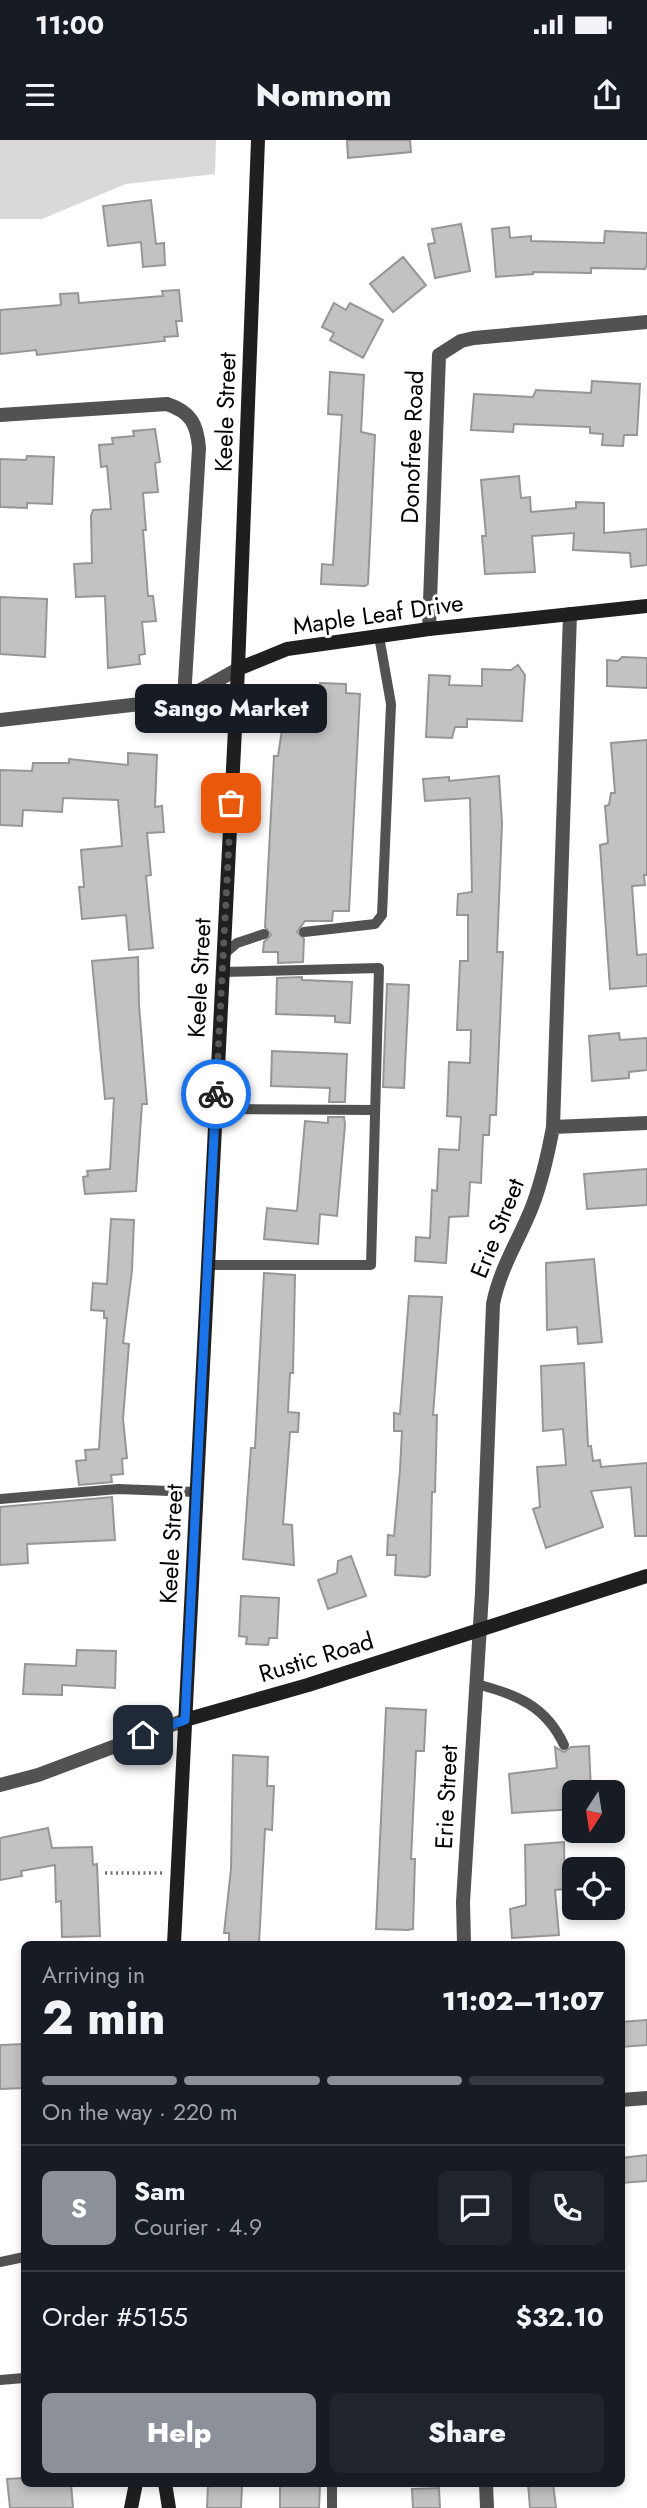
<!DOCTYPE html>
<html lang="en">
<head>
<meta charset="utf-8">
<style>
	:root { --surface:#171b24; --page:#20242c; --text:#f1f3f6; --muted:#9ea1a6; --line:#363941; --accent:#8c9099 }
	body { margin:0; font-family:Jost,sans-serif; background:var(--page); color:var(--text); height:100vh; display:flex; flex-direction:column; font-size:26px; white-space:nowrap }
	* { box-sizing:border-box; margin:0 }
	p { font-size:23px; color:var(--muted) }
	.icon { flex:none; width:38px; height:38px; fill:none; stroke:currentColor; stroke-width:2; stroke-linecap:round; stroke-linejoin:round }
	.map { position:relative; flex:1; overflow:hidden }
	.side { position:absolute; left:21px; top:1801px; width:604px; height:546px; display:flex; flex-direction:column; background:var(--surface); border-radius:10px; box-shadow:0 4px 10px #0003 }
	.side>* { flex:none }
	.needle { width:46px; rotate:192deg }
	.fabs { position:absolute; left:562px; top:1640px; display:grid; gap:14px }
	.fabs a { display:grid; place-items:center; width:63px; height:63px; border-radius:10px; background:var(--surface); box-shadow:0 4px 10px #0003; font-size:35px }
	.pin { position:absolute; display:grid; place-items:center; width:60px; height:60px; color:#fff; margin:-30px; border-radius:14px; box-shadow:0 4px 10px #0006 }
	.courier { position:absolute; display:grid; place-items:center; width:70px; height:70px; margin:-35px; border:5px solid #1a73e8; border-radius:50%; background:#fff; color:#222; box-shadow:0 2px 9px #0007 }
	.bubble { position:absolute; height:49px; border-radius:10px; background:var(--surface); box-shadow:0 4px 10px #0003; font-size:23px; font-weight:800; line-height:49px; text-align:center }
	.headline em { font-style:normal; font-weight:800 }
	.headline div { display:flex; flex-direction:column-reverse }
	.headline { display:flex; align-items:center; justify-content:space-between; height:119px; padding:0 21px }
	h1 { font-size:46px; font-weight:800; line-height:52px }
	.bar { display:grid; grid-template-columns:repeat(4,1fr); gap:10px 7px; align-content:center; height:84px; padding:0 21px }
	.bar i { height:9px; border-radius:5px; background:var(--line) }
	.bar .selected { background:var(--accent) }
	.bar p { grid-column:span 4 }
	.line { display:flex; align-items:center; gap:18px; padding:0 21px; border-top:2px solid var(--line) }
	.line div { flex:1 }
	.round { display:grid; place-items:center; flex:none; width:74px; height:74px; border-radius:10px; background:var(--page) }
	.primary-button { display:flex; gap:14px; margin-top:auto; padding:14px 21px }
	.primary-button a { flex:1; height:80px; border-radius:10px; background:var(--accent); color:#fff; font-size:28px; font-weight:800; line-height:80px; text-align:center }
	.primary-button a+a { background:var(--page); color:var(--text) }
	.status { display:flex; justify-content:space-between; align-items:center; height:49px; padding:0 35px; background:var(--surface); direction:ltr }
	.status svg { height:19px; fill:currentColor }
	header { display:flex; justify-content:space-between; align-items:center; height:91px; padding:0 21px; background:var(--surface); font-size:32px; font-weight:800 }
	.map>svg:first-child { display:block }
</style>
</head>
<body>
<div class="status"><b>11:00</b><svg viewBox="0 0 49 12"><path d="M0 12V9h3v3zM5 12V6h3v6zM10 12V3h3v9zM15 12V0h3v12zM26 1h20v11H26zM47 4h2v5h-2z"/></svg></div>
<header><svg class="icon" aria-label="menu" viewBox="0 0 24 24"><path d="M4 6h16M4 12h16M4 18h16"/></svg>Nomnom<svg class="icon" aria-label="share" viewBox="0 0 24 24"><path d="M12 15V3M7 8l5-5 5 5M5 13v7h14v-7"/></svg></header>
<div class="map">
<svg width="647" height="2368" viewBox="0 0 647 2368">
	<rect width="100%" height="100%" fill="#fff"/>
	<path fill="#d9d9d9" d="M0,0h216l-1,34 -89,10 -84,35h-42z"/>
	<path fill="#c2c2c2" stroke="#969696" stroke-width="2" d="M347,0h63l1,12 -63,6z
		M151,60l5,44 8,-1 1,22 -22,2 -2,-25 -33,4 -5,-40z
		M461,84l9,47 -35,7 -7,-34 7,-1 -3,-14z
		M509,87l1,11 21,-2v5l73,2 1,-12 42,2v32l-2,4 -54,-1v5l-58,-1v2l-37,3 -4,-48z
		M403,117l23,28 -33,27 -23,-28z
		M179,150l3,31h-6l2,15 -14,1 1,4 -128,14 -1,-5 -36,4v-44l61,-5 -1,-11 18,-1 1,10 84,-7 -1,-5z
		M334,163l12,7 4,-7 33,17 -20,38 -33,-18 4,-7 -12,-6z
		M330,232l34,3 -3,57 14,3 -7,149 -3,2 -44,-2 1,-20 11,1 9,-150 -14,-1z
		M592,241l48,3 -3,51h-13l-1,11 -21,-1 1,-11 -13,-1v-6l-76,-3 -1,8 -42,-2 3,-36 59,3 3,-7 55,3z
		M155,289l5,33 -5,1 3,29 -15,1 3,37h-3l5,66h5l3,25 -14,1 3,32 -6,1 1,9 -32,4 -3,-72 -29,1 -2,-33 18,-1 -1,-47 2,-6 18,-1 -4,-43 -6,1 -2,-22 14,-1 -1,-6 22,-2 -1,-5z
		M27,316l27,1 -2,47 -25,-1v5l-27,-1v-48l26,1z
		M519,336l2,22 9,-1 1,15 45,-4v-6l28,1v30l43,-4v36l-16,2 -1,-14 -57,-3 1,-17 -42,3 3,36 -50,2 -3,-38h4l-5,-56z
		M0,457l47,2 -2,58 -45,-3z
		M622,517l25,1v30l-40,-2v-26l11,1z
		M518,525l7,10 -3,46 -55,-2v8h-12l-3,11 -26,-1 3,-62 21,1 -1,9 33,1v-17l29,1z
		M320,543l26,1v9l14,1 -11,217h-16l-1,10h-27l-8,11 7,7 -1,23 -25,1v-11h-15l1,-10 7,-7 -6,-8 9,-171h4l7,-46 16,1 1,-10 6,1 1,-11 11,1z
		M647,600v135h-3l1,10 -13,1 5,69 10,-1v32l-37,3 -10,-144 8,-2 -3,-37 4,-1 2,-12h4l-4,-50z
		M128,613l29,2 -2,52 7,-1 2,26 -17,1 4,42 -5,1 7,72 -24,2 -3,-35 -44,4 -3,-32h5l-3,-37 41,-4 -4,-46 -55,-2 -1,14 -39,-2 -1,16 -22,-1v-55l32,1 1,-8h36v-4l59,6z
		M499,636l3,47 -5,129h6l-7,163h-6l-1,20h-6l-2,48 -11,-1 -2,34 -19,1 -3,46 -31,-2 1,-24 14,1 2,-48 5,1 2,-42 20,1 2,-33 -14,-1 2,-54 21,1 1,-33h-14l3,-69h8v-46h-11l1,-21 14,-2 -2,-94 -45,3 -2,-22 26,-2v4z
		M138,817l1,48 8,99h-5l-6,87 -51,3 -2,-17 5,-1 -1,-5 23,-2 4,-71 -9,1 -13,-138z
		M302,837v3l50,2 -2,41 -15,-1v-6l-59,-2 1,-36z
		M387,844l22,1 -5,103 -21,-1z
		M619,893l1,7 27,-2v32l-18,2v6l-37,3 -3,-45z
		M272,911l75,3 -2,48h-16l1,-14 -59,-2z
		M328,977h16l1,8 -8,91 -17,-2 -2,30 -54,-5 3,-31 30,3 8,-90 23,2z
		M647,1029v36l-60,4 -3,-35z
		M111,1079l23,1 -2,50 -9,73 6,1 -6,75 4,39 -5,1 1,15 -12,1 1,7 -33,3 -3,-24 10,-1 -1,-10 14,-1 8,-131h-3v-7l-13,-1 2,-27 14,1z
		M594,1119l8,83 -24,2 -1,-17 -30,3 -1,-67z
		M264,1133l31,2 -2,98h-3l-2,39 11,1 -1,19h-8l-7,92 9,1 2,40 -51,-6 8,-111h4z
		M409,1156l33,1 -9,118h4l-2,77h-3l-2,83 -4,2 -31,-2 1,-20h-9l1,-20 6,1 6,-66 2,-39h-8v-18l6,1z
		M584,1223l4,83h3l2,15 7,-1 1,7 46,-4v73h-12l-4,-49 -40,4 12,36 -57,21 -13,-39 7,-2 -3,-40 29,-2 -3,-36 -20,2 -2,-65z
		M112,1357l3,43 -88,4 1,19 -28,2v-58z
		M351,1416l15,40 -38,13 -10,-29 19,-7 1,-12z
		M241,1456l38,2 -2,40h-8l-1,7 -22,-1 1,-7 -8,-1z
		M77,1510l39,1 -1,37 -53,-3v10l-39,-1 2,-30 51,2z
		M386,1568l40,2 -2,41h-8l-5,108h4l-2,70 -5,1 -32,-1z
		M589,1606l2,46h-17v17l-62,4 -3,-39 48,-6 -2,-21 9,5 7,-5z
		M233,1615l35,2 -1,29h7l-2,44 -7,-1 -6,115h-30v-11h-5l7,-64z
		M48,1688l4,20 40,-1 1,18 4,-1 3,72 -38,1 -1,-36 -5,1 -1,-37 -34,6 1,5 -22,4v-42z
		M564,1702l1,47 -10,1 4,45 -47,3 -2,-29 16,-4 -1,-60z
		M647,1880v25l-26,2v-25z
		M24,1904v44l-24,1v-44z
		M647,2015v26l-26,2v-25z
		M24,2338v5h47l2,25h-63l-3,-29z
		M280,2343l40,2 -1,23h-39z
		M528,2343h25l3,25h-26z
		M208,2344l34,2 -1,22h-34z
		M439,2348l1,20h-27l-1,-19z"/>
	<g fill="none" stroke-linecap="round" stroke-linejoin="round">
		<path stroke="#747474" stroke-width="3.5" stroke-dasharray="2 3.5" stroke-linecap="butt" d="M105,1733h57"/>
		<path stroke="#525252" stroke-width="10" d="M304,792l71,-8 7,-9 9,-211 -12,-68
			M223,815l14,-12 27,-9
			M216,969l159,1
			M208,1125h163l8,-297 -157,4
			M0,1359l118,-10 78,3
			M476,1544c40,10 70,22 88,61
			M0,2122l24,-5
			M0,2240l24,-2
			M332,2368v-25"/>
		<path stroke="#525252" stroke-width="14" d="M0,275l167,-11c24,8 30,20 32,44l-15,251
			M429,489l10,-274 22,-14 13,-3 173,-16
			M0,580l184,-21 54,-30
			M553,987l94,-4
			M0,1645l38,-10 147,-55
			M464,1804l-1,-42 19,-309 11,-289c7,-36 26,-64 39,-97 10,-26 16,-53 21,-80l17,-513
			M621,1960l26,-2
			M486,2343l1,25"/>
		<path stroke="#1f1f1f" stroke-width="14" d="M238,529l49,-20 142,-20 218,-23
			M185,1580l123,-35 339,-109
			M174,1804l64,-1275 20,-529
			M165,2343l4,25
			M131,2368l5,-25"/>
	</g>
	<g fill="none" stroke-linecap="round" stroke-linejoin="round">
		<path stroke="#595959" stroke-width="7" stroke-dasharray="0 12.6" d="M216,954l15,-291"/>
		<path stroke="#1a73e8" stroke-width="9" d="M143,1595l42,-15 31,-626"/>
	</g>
	<g text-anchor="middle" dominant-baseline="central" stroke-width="6" stroke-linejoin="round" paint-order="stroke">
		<g font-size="24" fill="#000" stroke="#fff">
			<text transform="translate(225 272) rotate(-88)">Keele Street</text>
			<text transform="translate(412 307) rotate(-88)">Donofree Road</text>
			<text transform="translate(378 474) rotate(-8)">Maple Leaf Drive</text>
			<text transform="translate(199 838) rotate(-87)">Keele Street</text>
			<text transform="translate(497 1088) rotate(-68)">Erie Street</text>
			<text transform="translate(171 1404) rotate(-87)">Keele Street</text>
			<text transform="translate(316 1517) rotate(-17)">Rustic Road</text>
			<text transform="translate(446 1657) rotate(-87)">Erie Street</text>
		</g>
	</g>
</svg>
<div class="fabs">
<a><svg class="needle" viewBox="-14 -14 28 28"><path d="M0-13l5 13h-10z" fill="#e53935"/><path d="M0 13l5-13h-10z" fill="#9ea1a6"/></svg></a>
<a><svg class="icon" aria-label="locate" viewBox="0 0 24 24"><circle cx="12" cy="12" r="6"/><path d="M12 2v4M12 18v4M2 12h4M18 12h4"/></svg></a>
</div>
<div class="pin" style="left:231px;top:663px;background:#ea580c"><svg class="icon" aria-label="bag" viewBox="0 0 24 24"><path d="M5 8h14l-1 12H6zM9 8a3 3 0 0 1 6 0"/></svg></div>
<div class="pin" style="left:143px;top:1595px;background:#1f2937"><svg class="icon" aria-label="home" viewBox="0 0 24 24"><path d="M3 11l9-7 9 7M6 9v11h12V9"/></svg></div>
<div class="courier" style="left:216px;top:954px"><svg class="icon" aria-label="bike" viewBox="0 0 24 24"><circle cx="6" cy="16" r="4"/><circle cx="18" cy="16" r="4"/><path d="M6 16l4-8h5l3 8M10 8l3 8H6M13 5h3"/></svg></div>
<div class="bubble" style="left:135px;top:544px;width:192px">Sango Market</div>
<section class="side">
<div class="headline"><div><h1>2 min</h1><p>Arriving in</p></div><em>11:02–11:07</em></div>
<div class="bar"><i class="selected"></i><i class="selected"></i><i class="selected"></i><i></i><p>On the way · 220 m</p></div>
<div class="line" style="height:126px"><b class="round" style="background:var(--accent);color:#fff">S</b><div><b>Sam</b><p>Courier · 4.9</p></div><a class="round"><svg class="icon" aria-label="chat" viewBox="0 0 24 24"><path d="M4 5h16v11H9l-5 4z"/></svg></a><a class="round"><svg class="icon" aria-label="phone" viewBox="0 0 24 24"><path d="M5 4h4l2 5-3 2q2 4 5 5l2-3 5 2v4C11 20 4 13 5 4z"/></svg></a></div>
<div class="line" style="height:91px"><div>Order #5155</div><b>$32.10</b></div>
<div class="primary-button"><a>Help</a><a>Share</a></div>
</section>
</div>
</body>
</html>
